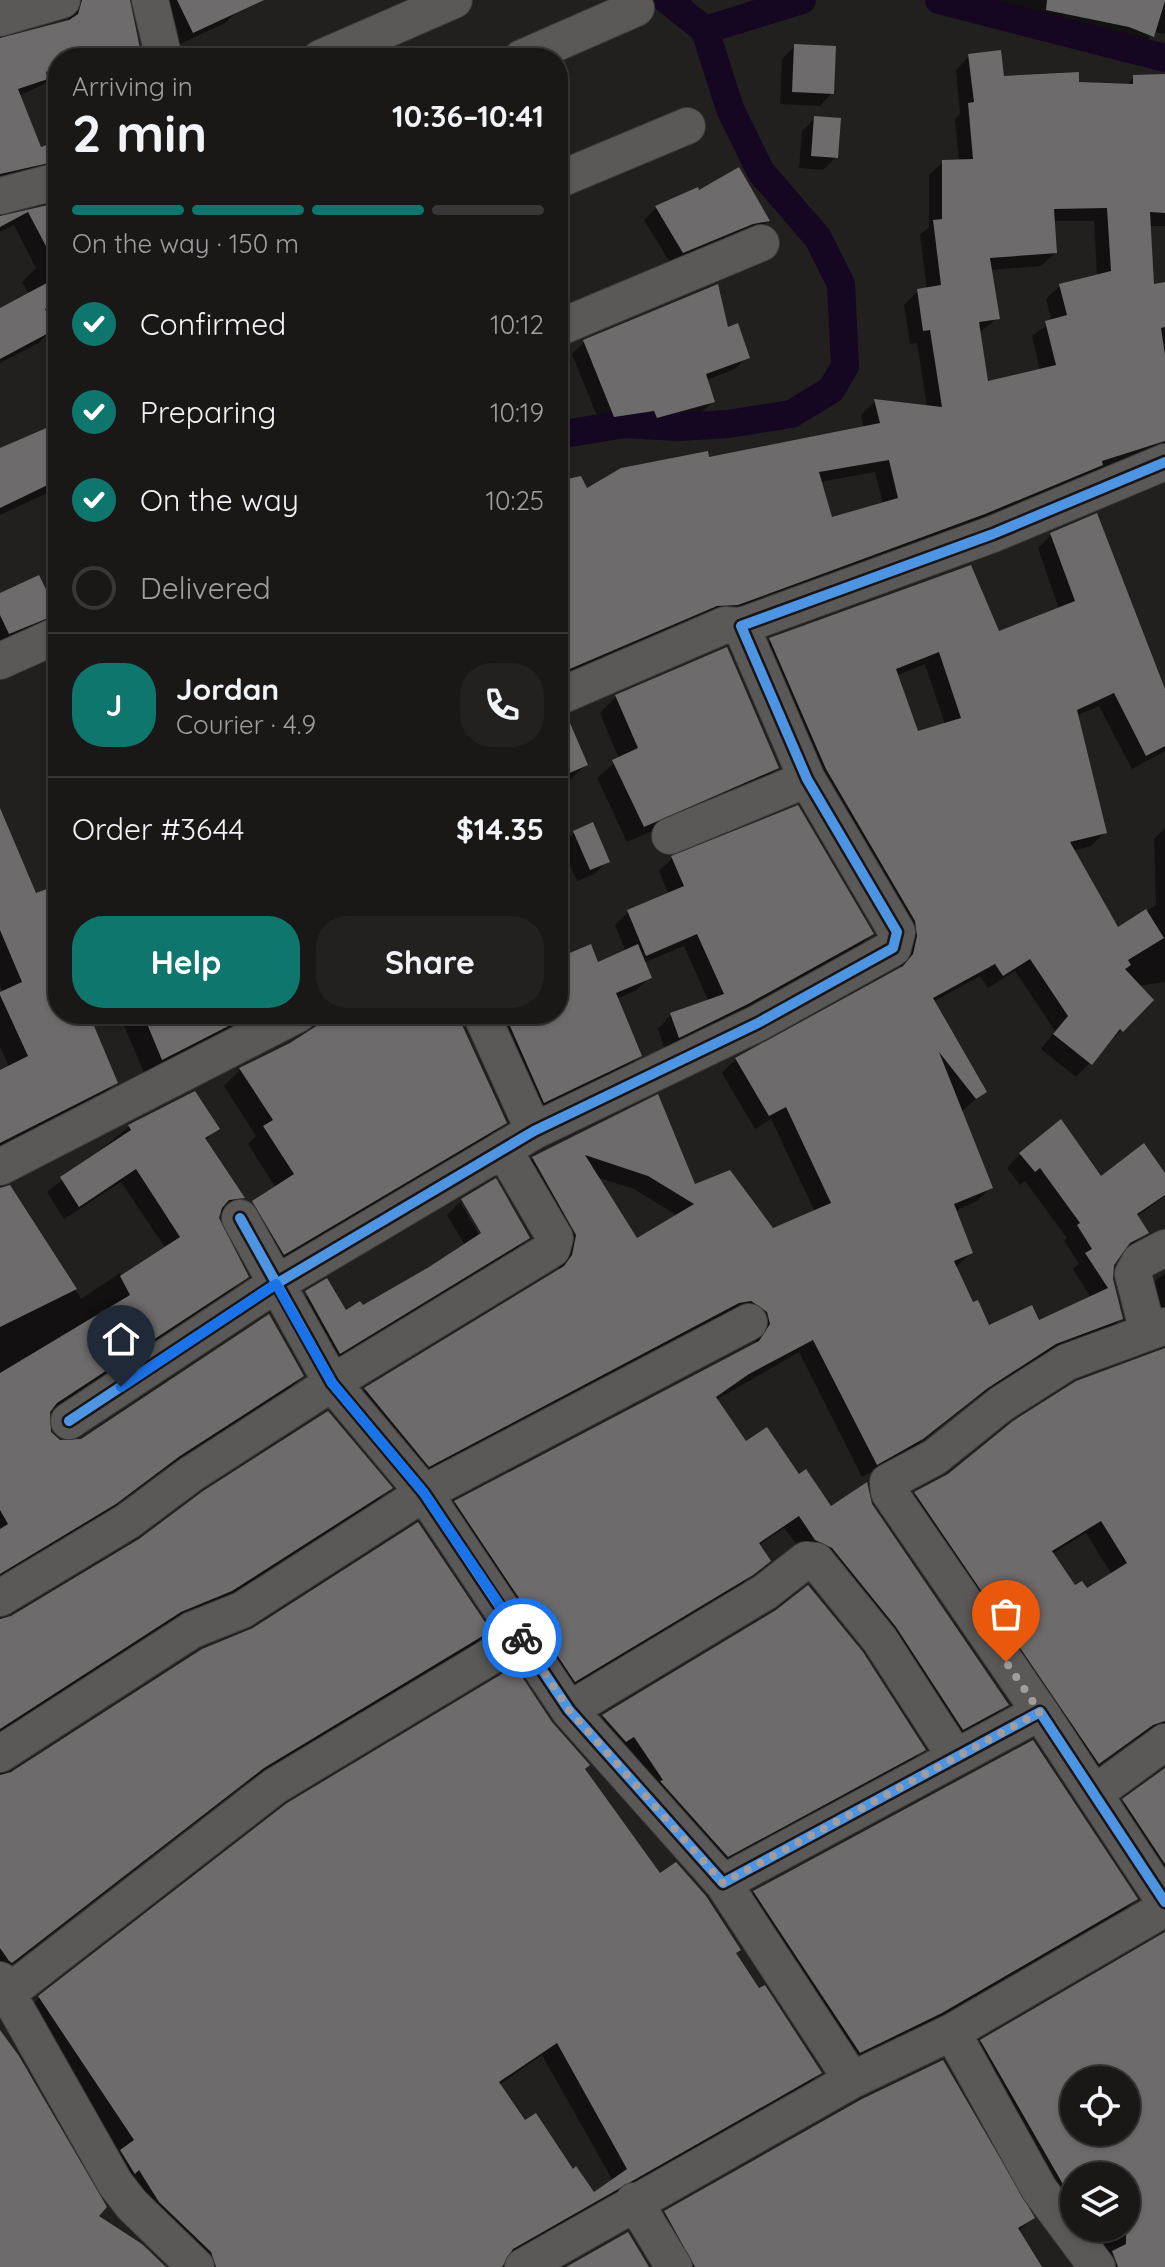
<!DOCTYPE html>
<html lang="en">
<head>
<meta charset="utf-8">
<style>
	:root { --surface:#1a1717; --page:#232020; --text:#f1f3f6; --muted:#9f9fa1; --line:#383636; --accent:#0f766e }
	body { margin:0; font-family:Quicksand,sans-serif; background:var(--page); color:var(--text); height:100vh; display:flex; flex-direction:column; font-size:30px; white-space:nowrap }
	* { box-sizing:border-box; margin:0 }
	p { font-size:26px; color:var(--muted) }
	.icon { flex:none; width:44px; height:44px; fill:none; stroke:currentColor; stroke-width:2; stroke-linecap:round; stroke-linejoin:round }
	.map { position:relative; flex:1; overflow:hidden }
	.panel { position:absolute; left:48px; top:48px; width:520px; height:976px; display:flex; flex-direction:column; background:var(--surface); border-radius:32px; box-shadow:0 2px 6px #0004,0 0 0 2px var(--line) }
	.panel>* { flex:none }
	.controls { position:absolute; left:1060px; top:2066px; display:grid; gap:16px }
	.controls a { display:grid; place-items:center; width:80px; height:80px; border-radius:50%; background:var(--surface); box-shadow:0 2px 6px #0004,0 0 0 2px var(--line); font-size:40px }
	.pin { position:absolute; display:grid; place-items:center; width:68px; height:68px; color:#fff; margin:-82px -34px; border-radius:50% 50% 50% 0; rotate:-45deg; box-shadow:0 0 8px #0007 }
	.pin .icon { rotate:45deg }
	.courier { position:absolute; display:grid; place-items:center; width:80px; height:80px; margin:-40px; border:6px solid #1a73e8; border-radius:50%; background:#fff; color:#222; box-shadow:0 2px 10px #0007 }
	.summary em { font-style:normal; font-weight:800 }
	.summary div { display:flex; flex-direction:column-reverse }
	.summary { display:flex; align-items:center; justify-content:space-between; height:136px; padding:0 24px }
	h1 { font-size:52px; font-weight:800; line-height:60px }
	.bar { display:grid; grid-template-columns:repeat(4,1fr); gap:12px 8px; align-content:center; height:96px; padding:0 24px }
	.bar i { height:10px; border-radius:6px; background:var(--line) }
	.bar .selected { background:var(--accent) }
	.bar p { grid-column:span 4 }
	.line { display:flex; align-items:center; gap:20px; padding:0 24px; border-top:2px solid var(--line) }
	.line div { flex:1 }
	.round { display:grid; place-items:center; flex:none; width:84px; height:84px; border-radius:32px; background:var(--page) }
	ol { padding:0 24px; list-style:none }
	li { display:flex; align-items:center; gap:24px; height:88px }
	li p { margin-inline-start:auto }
	li .icon { padding:8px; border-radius:50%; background:var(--accent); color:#fff; stroke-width:4 }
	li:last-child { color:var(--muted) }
	li i { width:44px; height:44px; border:4px solid var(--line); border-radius:50% }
	.action { display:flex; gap:16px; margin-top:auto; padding:16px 24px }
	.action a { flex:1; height:92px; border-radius:32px; background:var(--accent); color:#fff; font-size:32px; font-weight:800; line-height:92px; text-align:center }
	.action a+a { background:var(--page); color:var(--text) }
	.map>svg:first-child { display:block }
</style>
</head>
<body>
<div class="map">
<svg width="1165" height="2267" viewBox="0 0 1165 2267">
	<rect width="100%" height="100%" fill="#221f1f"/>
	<path fill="#0007" fill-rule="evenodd" d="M63,0h39l38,58h-82v19l-39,19 21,53 18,-6v37l-58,5v-145l69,-20z
		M159,0h74l5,11 -13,12 -45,21z
		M673,0h19l-9,8z
		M959,0h206v34l-11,-2 -15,17 -24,-10 -63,-12 -3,3 -58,-18 -4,5 -30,-10z
		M795,46l37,47 -12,13 -40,-2 2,-45z
		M969,56l33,22 124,8 8,-9 31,-1v150h-16l3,60 13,-2v176l-195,68 -412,153v-198l28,8 122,-31 156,-32 -3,-13 13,-13 53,5 -10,-64 -7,1 -6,-39 14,-14 9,-1 -7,-55 9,-8v-52l14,-13 16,-1 -4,-42 5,-5 -4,-44zM1052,221h42l3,55 -37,10 -14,13 6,22 -20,15 8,35 -54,12 -7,-50 19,-15 -8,-48 51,-4 14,-13zM875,472l8,32 -52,15 -11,-37z
		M815,118l21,39 -13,13 -24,-2 3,-37z
		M58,205v102l-12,7 7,14 -14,15 -39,20v-55l29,-14 -7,-12 14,-14 -22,-43 -14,7v-15z
		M657,207l111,13 -12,13 -85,31 -27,-44z
		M727,329l20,28 -12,12 -29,11 7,21 -12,12 -56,15 -2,-6 -41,6 -30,-74 12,-12z
		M58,425v63l-58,27v-65z
		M1052,534l72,49 41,110v58l-33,18 -33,-63 -23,10 29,116 -14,14 -19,5 45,79 39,-25 -2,-66 11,-11v154l-27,4 13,14 -75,77 -35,-28 14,-18 -40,-60 -27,17 -8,-12 -47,26 51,90 -23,20 30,75 -14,14 -22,10 16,42 -16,15 17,37 16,23 50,-5 53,-25 -18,-29 6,-6 -15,-22 3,-3 -42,-57 -5,4 -13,-17 13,-14 80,25 65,-2v19l-29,21 10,15 -33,31 -2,16 10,39 -14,15 -67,25 -68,43 -65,52 -45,24 -63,-125 -83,48 30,43 52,34 33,32 39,-4 137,199 -14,14 -45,24 -164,-214 -25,17 9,15 -31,28 -176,106 -119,-178 14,-14 299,-157 2,-8 -342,142 -64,-75 14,-14 193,-118 5,-22 -44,-78 14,-14 124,-61 37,89 79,44 42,-18 -44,-93 -16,10 -33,-56 14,-14 164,-89 4,-19 -148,-297 14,-14 228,-7 61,-24 -21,-61zM925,664l20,60 -29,9 -20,-57zM596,1177l38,12 44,27 -41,25z
		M0,595l55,19 -12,12 -43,18z
		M58,670v34l-10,-24z
		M616,697l161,70 -16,17 -134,58 -30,-64 22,-19 -19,-46z
		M558,719l27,46 -14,14 -13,6z
		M574,833l33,28 -12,13 -18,7 -16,-36z
		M0,849l58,73v92h39l-9,4 28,64 -17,17 -99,51v-78l9,-5 -9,-20v-53l3,-1 -3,-8z
		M672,858l200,76 -14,13 -125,70 -68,33 -7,-21 13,-14 38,-13 -25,-56 -41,17 6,15 -12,12 -21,9 24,56 -13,13 -95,46 -49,-100h75v-54l39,4 29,-12 -11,-27 13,-13 41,-17 -10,-24z
		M119,1014h141l-115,61z
		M338,1014h117l50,108 -17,17 -221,131 -30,-51 39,-31 -28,-44 8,-8 -32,-50 16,-16 51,-25z
		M129,1127l88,1 -12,13 37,57 -13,13 -11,2 -1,6 29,57 -14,14 -184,122 1,21 11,9 21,-2 221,-64 -14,14 -125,80 -63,47 -100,60v-376l13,-7 68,105 39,-26 3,4 43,-28 -45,-67 -57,37 -17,-27z
		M495,1181l33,56 -15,15 -189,115 -33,-59 36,-27 18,32 14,-10 3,5 103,-63 -18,-30 13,-13 24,41 4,-2 -23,-39h-4z
		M1165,1273v54l-22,-35z
		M1165,1348v393l-7,-5 -21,2 -52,38 -183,-269 14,-14zM1086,1533l26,42 -26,16 -12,-3 -22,-34z
		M390,1488l-14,14 -160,103 -52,21 -164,106v-114h11z
		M777,1612l146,137 -12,13 -197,106 -124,-139 13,-12z
		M489,1631l-14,14 -229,138 -246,191v-200z
		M583,1769l76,106 75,79 86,119 -14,13 -301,171 -5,10h-302l-90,-101 12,-12 -94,-143 14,-14zM542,2055l71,126 -20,14 -69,-72 -25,-38z
		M1165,1770v106l-55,-61z
		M754,1892l382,7 -13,12 -195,114 -81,39 -105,-160z
		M1165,1935v332h-66l-22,-30 -18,-34 -5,3 -11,-14 -75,-137 14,-14zM1074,2080h52v52h-52zM1074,2176h52v52h-52z
		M666,2212l366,6 -14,14 22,35h-366l-22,-41z"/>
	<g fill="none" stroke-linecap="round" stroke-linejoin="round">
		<path stroke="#150622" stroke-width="28" d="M667,0l38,30
			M939,0l226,58
			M705,30l97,-30
			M558,435l67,-11 53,3 50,-3 63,-10 40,-24 14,-24 -4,-82 -23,-46 -57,-66 -31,-63 -25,-79"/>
	</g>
	<path fill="#6d6b6b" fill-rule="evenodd" d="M82,0h48l12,58h-84v10l-12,4 2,7 -30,10 23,58 17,-6v20l-58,13v-136l69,-18 9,-6z
		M177,0h87l-71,33z
		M1047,0h118v1l-11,36 -25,-10 -83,-17z
		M794,44l42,2 -2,48 -42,-2z
		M1001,50l3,26 75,-4v10l54,2v-9l32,-1v139l-15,-1 4,72 11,-2v45l-4,1 4,27v86l-63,20 1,4 -118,49 -247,91 -21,1 -159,68v-193l23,-5 6,12 34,-20 87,-17 1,6 171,-34 -6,-24 68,8 -12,-77 -7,1 -6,-42 24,-4 -8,-65 9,-1v-59l31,-1 -5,-56 6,-1 -6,-48zM1107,208l4,63 -52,13 8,31 -22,6 11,44 -68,16 -9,-59 21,-3 -10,-61 67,-5 -3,-44zM889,460l9,38 -66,19 -13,-45z
		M814,116l27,2 -3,40 -27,-2z
		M739,167l31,54 -17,3 -70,29 -28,-47 43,-19 1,3z
		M57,203l1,2v64l-30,-57 -28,15v-11z
		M58,277v25l-13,7 11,20 -56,30v-51z
		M718,284l10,43 10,-4 12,35 -44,16 9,28 -58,16 -3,-7 -40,6 -31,-77z
		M58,423v57l-58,28v-60z
		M1097,513l68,176v57l-19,10 -32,-63 -37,17 30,123 -37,9 48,85 28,-18 18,29 -36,22 3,5 -6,4 29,31 -31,32 -3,-3 -28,36 -39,-31 15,-18 -38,-57 -27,17 -8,-12 -62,34 54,94 -11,7 -37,-47 54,136 -39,16 19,49 -19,8 19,41 5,-2 11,25 43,-20 7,15 69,-32 -23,-35 7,-4 -15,-24 3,-2 -40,-55 -5,4 -16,-19 42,-34 40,57 43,-33 21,30v22l-28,19 12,19 -19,10 -16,22 -1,14 10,40 -67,25 -68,44 -65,51 -46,26 -64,-125 -64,34 -33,23 30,44 21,-14 32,47 7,-5 25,37 36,-24 5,22 137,201 -46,25 -67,-103 -64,-79 -17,-8 -16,-24 -40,27 12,18 -18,14 -178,107 -121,-181 305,-160 11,-17 -3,-12 -16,-11 -12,2 -310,164 -65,-79 200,-122 8,-11 4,-20 -44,-78 126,-63 37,90 35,-14 43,58 58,-25 -45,-96 -17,9 -34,-58 168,-92 10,-12 4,-18 -2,-15 -89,-152 -57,-131 202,-73 28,66 76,-30 -25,-68zM939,652l22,66 -43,13 -22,-62zM585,1155l63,21 46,28 -57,34z
		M39,575l19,39 -49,20 -9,-19v-22z
		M727,647l52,121 -135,59 -32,-67 26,-12 -23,-53z
		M567,716l21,49 -30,13v-60z
		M798,805l76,129 -126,70 -69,34 -9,-25 54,-19 -27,-60 -51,22 -19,-46 57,-24 -13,-30z
		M0,808l36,85 11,-4 11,27v98h31l29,69 -118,60v-73l28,-14 -28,-61v-3l22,-10 -22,-52z
		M593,822l17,40 -20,8 -17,-39z
		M591,944l7,18 40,-18 14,34 -36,15 26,63 -98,47 -38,-86 7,-3h45v-56z
		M143,1014h109l-90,46z
		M335,1014h122l50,109 -223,132 -32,-54 42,-27 -31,-48 10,-6 -34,-52 51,-25z
		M195,1091l25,38 -15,9 40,60 -16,2 -7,8 -3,10 30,59 -192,126 -7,9 1,20 9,8 21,-1 188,-125 35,62 -124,80 -64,48 -116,70v-45l8,-5 -8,-14v-137l130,-78 -10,-19 60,-39 -44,-68 -57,38 -19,-30 71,-47 -3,-5z
		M496,1178l34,60 -190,116 -35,-63 22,-13 19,32 14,-9 3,4 66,-38 52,-34 -20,-34z
		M10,1185l67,104 -77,38v-139z
		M1165,1348v373l-12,4 -54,39 -185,-272 34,-18 65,-53 63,-40zM1101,1521l26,42 -40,25 -5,-7 -7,4 -23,-34z
		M328,1411l65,77 -161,103 -51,21 -181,117v-110l11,-3 128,-77 64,-48z
		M418,1522l73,109 -227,137 -252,195 -3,-2 -9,-13v-173l11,-3 191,-123 51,-21z
		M808,1585l55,67 63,98 -198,107 -68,-76 3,-1 -29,-43 -8,5 -24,-27 174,-105z
		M515,1666l37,56 38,43 -5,4 75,104 16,-11 30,34 35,54 -5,3 23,35 6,-3 57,88 -309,176 -11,18h-286l-5,-15 -52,-50 -20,-32 -4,4 -2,-3 -13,-21 14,-10 -96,-144 249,-193zM557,2043l70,126 -33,23 -18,-26 -3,3 -37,-56 -11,7 -26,-38z
		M1033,1740l105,159 -196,114 -82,40 -107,-162z
		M1165,1768v96l-43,-65z
		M1165,1932v335h-47l-6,-16 14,-7v-68h-52v14l-6,3 -88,-153zM1074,2080h52v52h-52z
		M0,2030l19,26 88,151 -8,9 43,28 24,23h-166z
		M943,2060l92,158 -17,10 24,39h-347l-31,-56 198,-112z
		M628,2232l21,35h-83z"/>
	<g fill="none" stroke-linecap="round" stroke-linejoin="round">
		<defs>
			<path id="minor" d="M150,0l14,58
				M0,18l62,-18
				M321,58l133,-58
				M522,58l114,-50
				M558,180l129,-54
				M0,196l58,-15
				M558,328l203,-85
				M0,661l58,-26
				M558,697l167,-72 16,1
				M670,836l137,-57
				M481,1014l53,117
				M0,1167l298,-153
				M240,1218l92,165 92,110 145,217 154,173 317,-171 125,190
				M1148,1332l-15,-58 7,-13 25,-13
				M69,1421l207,-137 258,-153 224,-108 135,-75 4,-16 -90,-153 -66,-153 252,-92 172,-72
				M0,1598l128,-77 63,-47 141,-91 220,-134 3,-11 -52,-89
				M569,1710l196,-118 41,-32 10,1 64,79 75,116
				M1040,1712l-151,-220 -1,-10 47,-25 66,-53 66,-42 98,-36
				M0,1754l192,-124 50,-20 182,-117 325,-171
				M1094,1794l71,-52
				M723,1883l129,197
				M0,1980l115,203 17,22 64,62
				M8,1993l267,-207 246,-148
				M952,2032l87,157 58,78
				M634,2201l40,66
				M523,2267l329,-187 100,-48 213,-124"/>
		</defs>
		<use href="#minor" stroke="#3c3b3b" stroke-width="38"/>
		<use href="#minor" stroke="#5a5958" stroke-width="36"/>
		<defs>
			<path id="cycleway" d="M240,1218l92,165 92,110 145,217 154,173 317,-171 125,190
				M69,1421l207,-137 258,-153 224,-108 135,-75 4,-16 -90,-153 -66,-153 252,-92 172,-72"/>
		</defs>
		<use href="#cycleway" stroke="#1a1415" stroke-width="15"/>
		<use href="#cycleway" stroke="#4d94e3" stroke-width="10"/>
	</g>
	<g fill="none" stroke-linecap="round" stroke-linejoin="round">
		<path stroke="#a19d9e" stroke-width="8" stroke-dasharray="0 14.4" d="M522,1638l47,72 154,173 317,-171 -34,-50"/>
		<path stroke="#1a73e8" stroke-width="10" d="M121,1387l155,-103 56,99 92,110 98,145"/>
	</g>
</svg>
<div class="controls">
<a><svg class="icon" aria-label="locate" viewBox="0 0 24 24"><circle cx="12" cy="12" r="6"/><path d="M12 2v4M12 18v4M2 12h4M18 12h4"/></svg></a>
<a><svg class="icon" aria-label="layers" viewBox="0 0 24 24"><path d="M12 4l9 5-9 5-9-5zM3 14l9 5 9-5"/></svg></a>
</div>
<div class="pin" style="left:1006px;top:1662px;background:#ea580c"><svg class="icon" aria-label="bag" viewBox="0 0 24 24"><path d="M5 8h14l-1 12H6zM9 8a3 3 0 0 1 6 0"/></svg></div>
<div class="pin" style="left:121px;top:1387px;background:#1f2937"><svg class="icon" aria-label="home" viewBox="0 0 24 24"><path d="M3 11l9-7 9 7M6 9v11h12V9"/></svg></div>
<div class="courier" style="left:522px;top:1638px"><svg class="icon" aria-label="bike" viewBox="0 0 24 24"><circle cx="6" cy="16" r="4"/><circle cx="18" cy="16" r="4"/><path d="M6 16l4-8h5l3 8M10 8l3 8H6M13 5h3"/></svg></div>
<section class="panel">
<div class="summary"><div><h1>2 min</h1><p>Arriving in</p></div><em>10:36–10:41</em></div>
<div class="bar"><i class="selected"></i><i class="selected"></i><i class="selected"></i><i></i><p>On the way · 150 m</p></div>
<ol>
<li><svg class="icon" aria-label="check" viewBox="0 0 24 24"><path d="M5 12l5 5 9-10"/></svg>Confirmed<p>10:12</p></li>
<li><svg class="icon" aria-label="check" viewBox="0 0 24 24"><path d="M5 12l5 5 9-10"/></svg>Preparing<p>10:19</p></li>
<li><svg class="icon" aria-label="check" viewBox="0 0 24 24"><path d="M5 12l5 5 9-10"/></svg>On the way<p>10:25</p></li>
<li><i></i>Delivered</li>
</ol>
<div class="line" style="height:144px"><b class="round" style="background:var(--accent);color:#fff">J</b><div><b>Jordan</b><p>Courier · 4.9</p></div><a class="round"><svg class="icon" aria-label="phone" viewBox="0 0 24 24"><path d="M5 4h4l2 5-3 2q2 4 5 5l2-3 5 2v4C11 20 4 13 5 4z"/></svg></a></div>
<div class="line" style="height:104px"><div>Order #3644</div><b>$14.35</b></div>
<div class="action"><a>Help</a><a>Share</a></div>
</section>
</div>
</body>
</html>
